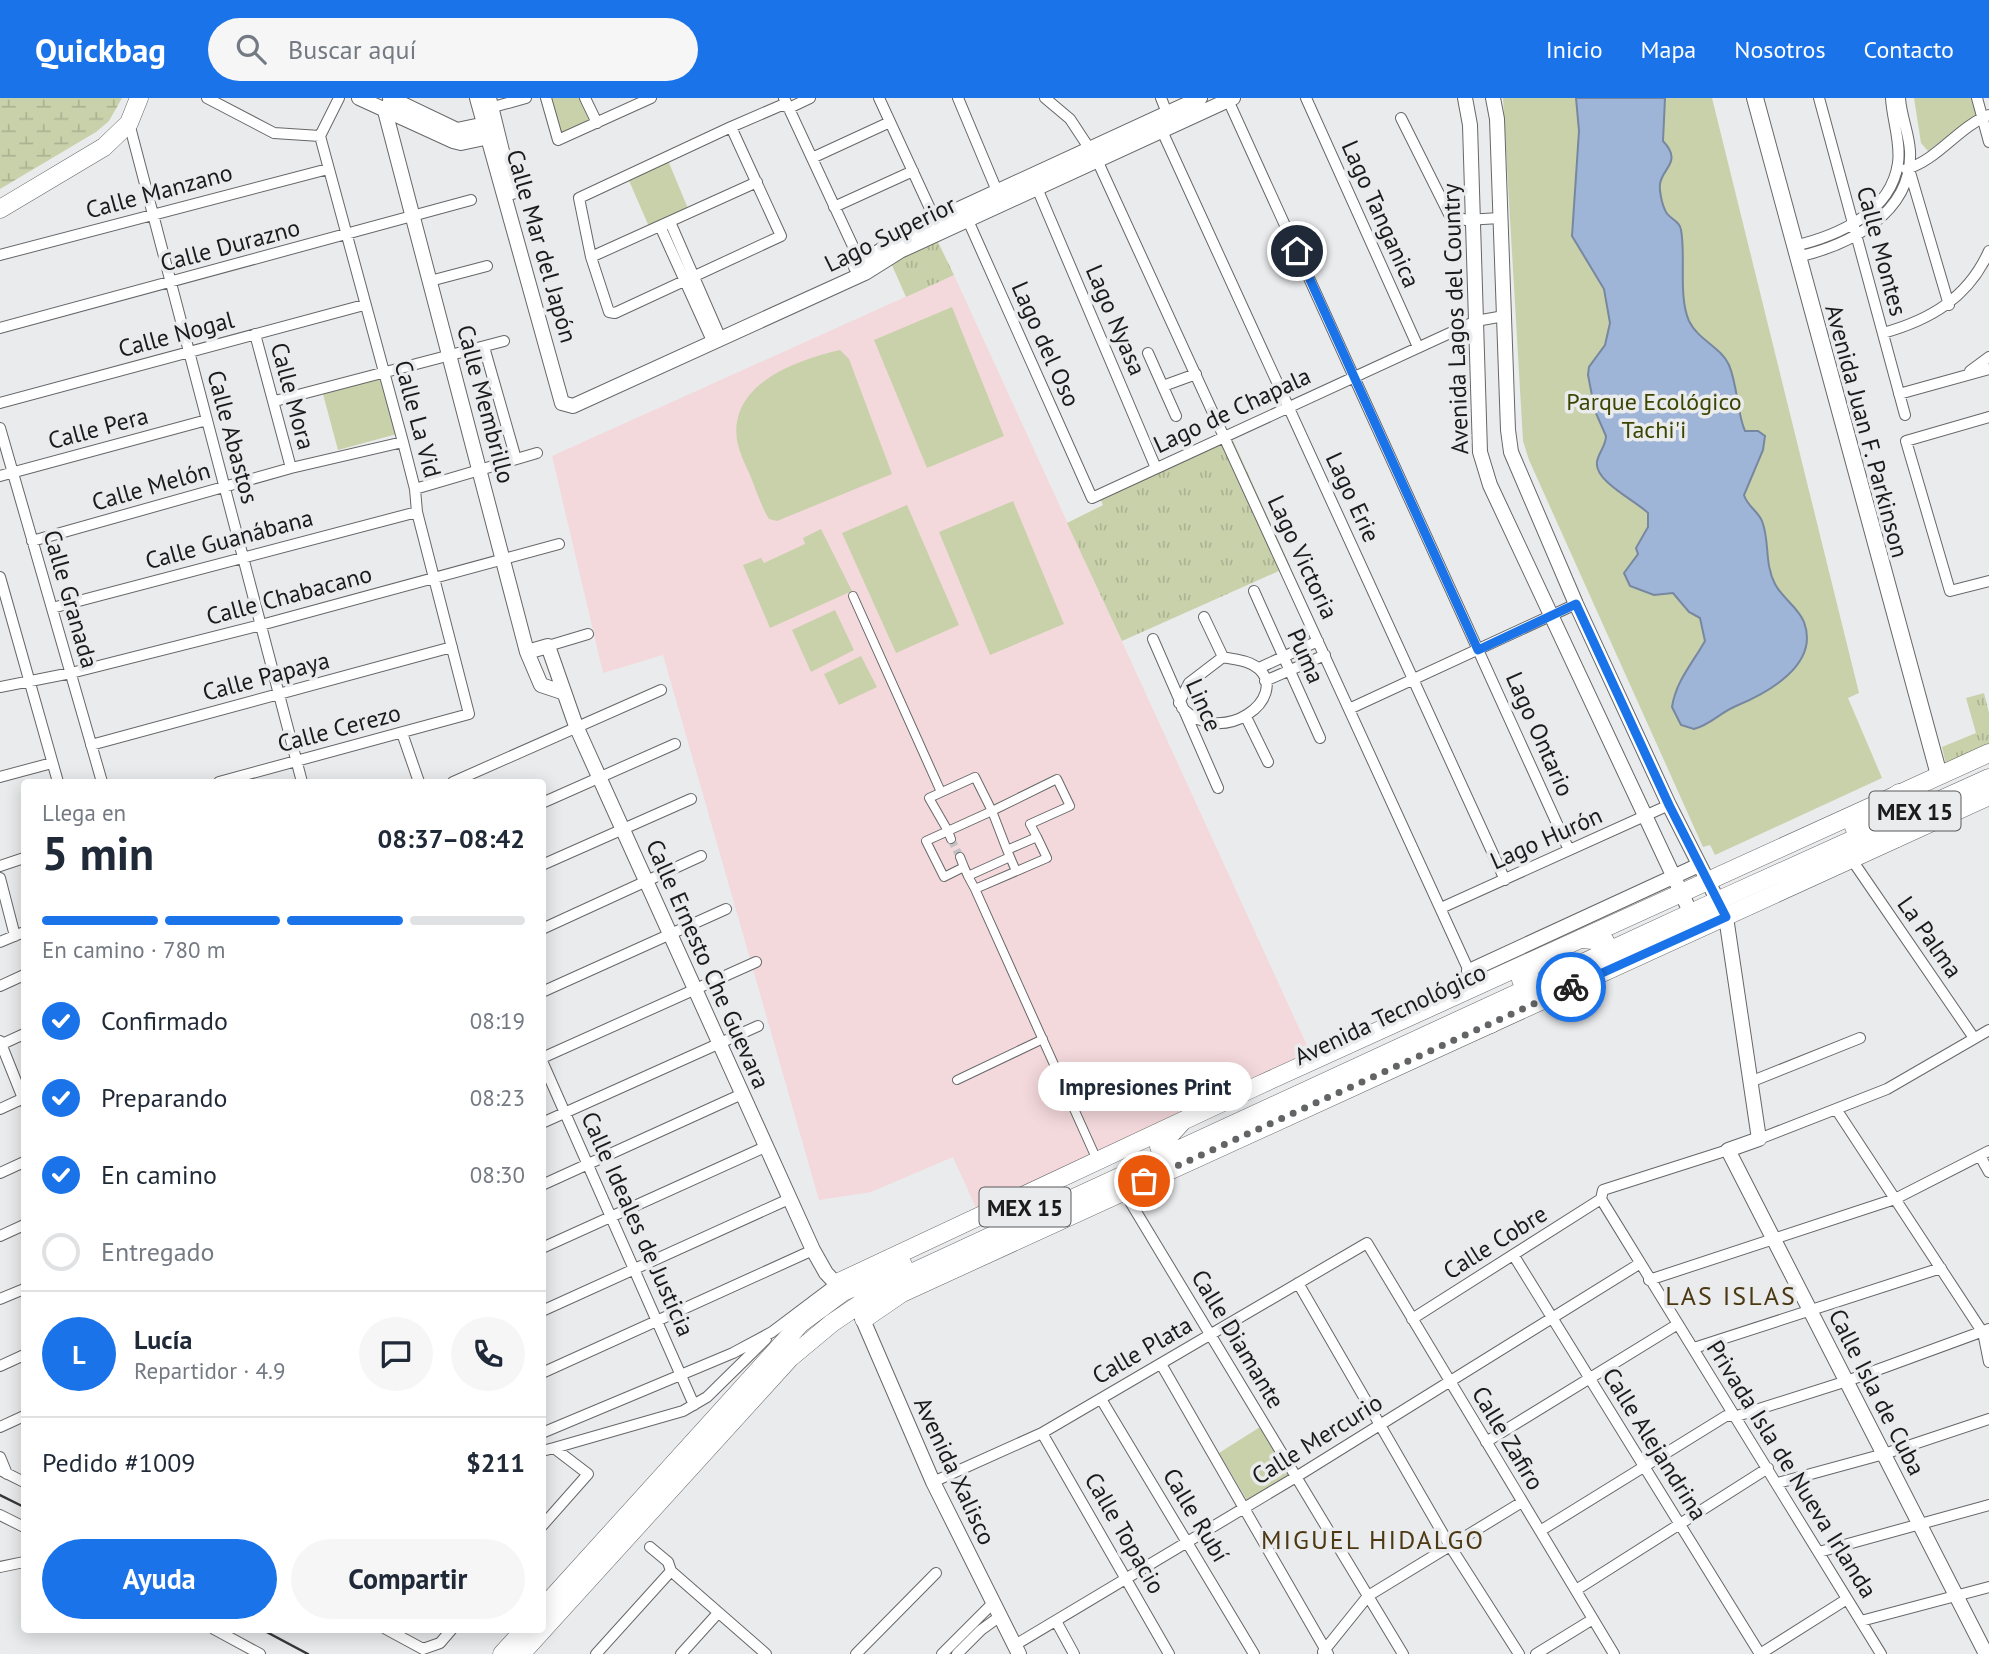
<!DOCTYPE html>
<html lang="es">
<head>
<meta charset="utf-8">
<style>
	:root { --surface:#fff; --page:#f6f6f7; --text:#1f2937; --muted:#747a83; --line:#e0e1e3; --accent:#1a73e8 }
	body { margin:0; font-family:"PT Sans",sans-serif; background:var(--page); color:var(--text); height:100vh; display:flex; flex-direction:column; font-size:26px; white-space:nowrap }
	* { box-sizing:border-box; margin:0 }
	p { font-size:23px; color:var(--muted) }
	.icon { flex:none; width:38px; height:38px; fill:none; stroke:currentColor; stroke-width:2; stroke-linecap:round; stroke-linejoin:round }
	.map { position:relative; flex:1; overflow:hidden }
	.details { position:absolute; left:21px; top:681px; width:525px; height:854px; display:flex; flex-direction:column; background:var(--surface); border-radius:7px; box-shadow:0 4px 18px #0003 }
	.details>* { flex:none }
	.pin { position:absolute; display:grid; place-items:center; width:60px; height:60px; color:#fff; margin:-30px; border:4px solid #fff; border-radius:50%; box-shadow:0 2px 7px #0007 }
	.courier { position:absolute; display:grid; place-items:center; width:70px; height:70px; margin:-35px; border:5px solid #1a73e8; border-radius:50%; background:#fff; color:#222; box-shadow:0 2px 9px #0007 }
	.bubble { position:absolute; height:49px; border-radius:24px; background:var(--surface); box-shadow:0 4px 18px #0003; font-size:23px; font-weight:700; line-height:49px; text-align:center }
	.headline em { font-style:normal; font-weight:700 }
	.headline div { display:flex; flex-direction:column-reverse }
	.headline { display:flex; align-items:center; justify-content:space-between; height:119px; padding:0 21px }
	h1 { font-size:46px; font-weight:700; line-height:52px }
	.bar { display:grid; grid-template-columns:repeat(4,1fr); gap:10px 7px; align-content:center; height:84px; padding:0 21px }
	.bar i { height:9px; border-radius:5px; background:var(--line) }
	.bar .active { background:var(--accent) }
	.bar p { grid-column:span 4 }
	.line { display:flex; align-items:center; gap:18px; padding:0 21px; border-top:2px solid var(--line) }
	.line div { flex:1 }
	.round { display:grid; place-items:center; flex:none; width:74px; height:74px; border-radius:37px; background:var(--page) }
	ol { padding:0 21px; list-style:none }
	li { display:flex; align-items:center; gap:21px; height:77px }
	li p { margin-inline-start:auto }
	li .icon { padding:7px; border-radius:50%; background:var(--accent); color:#fff; stroke-width:4 }
	li:last-child { color:var(--muted) }
	li i { width:38px; height:38px; border:4px solid var(--line); border-radius:50% }
	.primary-button { display:flex; gap:14px; margin-top:auto; padding:14px 21px }
	.primary-button a { flex:1; height:80px; border-radius:42px; background:var(--accent); color:#fff; font-size:28px; font-weight:700; line-height:80px; text-align:center }
	.primary-button a+a { background:var(--page); color:var(--text) }
	header { display:flex; align-items:center; gap:42px; box-sizing:border-box; height:98px; padding:0 35px; background:var(--accent); color:#fff }
	header strong { font-size:33px }
	nav { display:flex; gap:38px; margin-inline-start:auto; font-size:24px }
	.search { width:490px; height:63px; background:var(--page); display:flex; align-items:center; gap:18px; box-sizing:border-box; padding:0 24px; border-radius:38px; color:var(--muted); font-size:26px }
	.map>svg:first-child { display:block }
</style>
</head>
<body>
<header>
<strong>Quickbag</strong>
<div class="search"><svg class="icon" aria-label="search" viewBox="0 0 24 24"><circle cx="10" cy="10" r="6"/><path d="M15 15l6 6"/></svg>Buscar aquí</div>
<nav><a>Inicio</a><a>Mapa</a><a>Nosotros</a><a>Contacto</a></nav>
</header>
<div class="map">
<svg width="1989" height="1556" viewBox="0 0 1989 1556">
	<defs>
		<pattern id="grass-tufts" width="24" height="20" patternUnits="userSpaceOnUse" patternTransform="scale(1.75)"><rect width="24" height="20" fill="#c9d1aa"/><path d="M3 7l-1-3M5 7V3M7 7l1-3M15 17l-1-3M17 17v-4M19 17l1-3" fill="none" stroke="#acb392"/></pattern>
		<pattern id="wetland-marsh" width="20" height="14" patternUnits="userSpaceOnUse" patternTransform="scale(1.75)"><rect width="20" height="14" fill="#c9d1aa"/><path d="M1 5h8M5 5V1M11 12h8M15 12V8" fill="none" stroke="#acb392"/></pattern>
	</defs>
	<rect width="100%" height="100%" fill="#eaebed"/>
	<path fill="#f4d9dc" d="M954,177l356,777 -334,156 -23,-51 -82,35 -52,8 -156,-545 -60,18 -51,-217z"/>
	<path fill="url(#grass-tufts)" d="M937,142l17,35 -48,22 -15,-34z
		M1231,338l59,130 -168,75 -55,-118 36,-18 -4,-9z
		M1984,595l5,20v32l-43,20 -4,-18 34,-14 -10,-35z"/>
	<path fill="url(#wetland-marsh)" d="M0,0h122l-13,23 -13,11 -96,57z"/>
	<path fill="#c9d1aa" d="M550,0h41l10,22 -40,18z
		M1503,0h209l147,595 -11,5 34,80 -167,77 -5,-10 -7,2 -174,-387 -6,-19z
		M1914,0h62l4,14 -52,39 -7,-8z
		M667,60l22,53 -39,18 -23,-53z
		M952,209l52,129 -77,32 -53,-128z
		M840,252l9,9 43,115 -115,47 -8,-2c-8,-13 -13,-29 -19,-44 -5,-11 -11,-23 -13,-35 -8,-57 60,-80 103,-90z
		M382,280l15,56 -59,16 -15,-56z
		M1013,403l51,123 -74,31 -51,-123z
		M907,407l52,120 -63,28 -54,-120z
		M821,431l31,62 -82,37 -27,-63 18,-7 3,5 41,-19 -2,-6z
		M835,512l19,40 -43,22 -19,-42z
		M861,558l16,31 -38,18 -15,-31z
		M1260,1329l30,50 -42,25 -29,-49z"/>
	<path fill="#9fb5d8" stroke="#7787a0" stroke-width="2" d="M1576,0h89l-2,43c20,21 -1,27 -3,43 -1,6 2,20 5,26 3,9 15,10 16,20 5,25 -3,66 8,91 9,19 32,26 40,44 9,22 8,48 16,66h13l7,5 -2,14 -19,45c3,11 14,16 18,26 8,20 2,42 13,63 7,14 23,23 29,38 16,43 -37,71 -68,84 -15,6 -26,19 -42,23l-13,-4 -9,-18c4,-26 20,-43 33,-66l-5,-23 -11,-6 -16,-19 -19,2 -24,-9 -6,-13 14,-19 -2,-6 12,-21v-14c-12,-12 -54,-32 -51,-51 1,-9 9,-16 9,-26l-11,-25 -7,-36 1,-8 16,-22 5,-22 -6,-34 -32,-53 7,-105z"/>
	<g fill="none" stroke-linecap="round" stroke-linejoin="round">
		<path stroke="#c1c1c3" stroke-width="8" stroke-dasharray="8 4" stroke-linecap="butt" d="M951,741l9,18"/>
		<defs>
			<path id="pedestrian" d="M853,498l88,196
				M975,679l17,34 -44,20 -19,-33z
				M951,741l-3,-8 -22,10 18,36 20,-10 4,9
				M1007,752l-15,-39 65,-32 13,27 -40,18 7,13
				M960,759l4,10
				M1016,773l-9,-21 30,-13 10,21 -72,31 122,271
				M975,791l-7,-13 42,-19
				M957,982l86,-41"/>
			<path id="minor" d="M207,0l67,35 46,3 19,-38
				M546,0l12,42 93,-42
				M585,0l12,25
				M784,0l80,172
				M879,0l59,128
				M958,0l39,93
				M1045,0l25,21 27,41 372,811
				M1161,0l6,15
				M1306,0l112,249
				M1819,0l86,317
				M1977,0l12,44
				M1228,2l341,750
				M486,11l40,-11
				M1401,20l48,96 17,6 34,-2
				M129,25l173,659
				M731,29l50,109 -166,77 -6,-1 -18,-55 -12,-59z
				M731,29l51,-22 7,3 21,-10
				M1162,33l343,749
				M812,60l78,-36
				M1906,71c32,-9 52,-42 83,-54
				M1909,71l40,136
				M1037,90l119,280
				M834,109l79,-36
				M966,118l126,282 384,-177 28,-5
				M670,124l51,117
				M660,128l53,117
				M1794,148c43,-10 97,-33 104,-83 3,-21 -6,-44 -7,-65
				M0,157l328,-86
				M591,159l166,-75
				M1797,159c50,-11 116,-43 113,-106 -1,-18 -9,-35 -10,-53
				M430,183l57,-15
				M0,230l471,-128
				M1883,235c47,-13 85,-35 106,-82
				M255,236l36,134
				M484,249l32,112
				M1148,255l28,63
				M1970,273l19,-14
				M1163,288l33,-12
				M1899,296l90,-25
				M275,303l229,-60
				M0,305l364,-98
				M1989,319l-83,24 44,150 39,-10
				M0,330l102,354
				M0,378l207,-56
				M415,391l122,-36
				M32,443l259,-73 112,-26
				M0,479l58,205
				M1254,493l66,147
				M52,510l365,-96
				M1204,519l19,40
				M1153,541l65,149
				M548,548l40,-12
				M1259,570l59,-27
				M1265,583l60,-26
				M0,589l71,-14 190,-48 298,-81
				M1179,605l10,-20 34,-26c12,3 26,3 36,12 30,28 -35,80 -77,39
				M1349,611l227,-105
				M1246,619l22,45
				M402,635l17,49
				M91,647l361,-98
				M0,679l52,-14
				M219,684l250,-68 -52,-202 -2,-23 -12,-47 -83,-306
				M453,684l208,-92
				M542,705l133,-59
				M1852,762l122,178
				M542,767l149,-66
				M0,768l24,-8
				M0,780l15,58
				M1441,810l228,-103
				M542,831l159,-73
				M0,844l24,-10
				M0,888l24,-11
				M542,894l184,-83
				M0,943l24,60
				M0,947l24,-11
				M542,960l214,-96
				M542,963l152,344
				M1750,984l110,-44
				M0,1011l24,-11
				M1836,1011l153,233
				M542,1025l216,-97
				M1759,1041l128,-50 102,-59
				M1980,1058l9,16
				M0,1075l24,-11
				M542,1087l200,-91
				M1123,1092l280,464
				M1601,1101l280,455
				M1601,1101l2,-9 125,-40
				M0,1138l24,-11
				M542,1150l223,-101
				M1514,1158l246,398
				M1649,1182l246,-81 94,-48
				M1298,1185l152,263 69,108
				M0,1201l24,-10
				M542,1213l247,-112
				M1412,1221l189,-120
				M1984,1239l5,25
				M1694,1250l247,-80
				M1161,1266l167,290
				M0,1268l24,-11
				M542,1275l271,-123
				M1101,1301l153,255
				M0,1329l24,-11
				M542,1335l191,-80 39,-21 65,-49
				M1042,1335l127,221
				M1486,1344l192,-118
				M554,1350l129,-37 24,-14 59,-58
				M542,1353l12,-3 34,26 -46,52
				M0,1359l7,17
				M0,1372l24,12
				M933,1384l109,-49 325,-190 247,411
				M1778,1385l106,-29 105,-35
				M0,1417l24,12
				M1540,1433l186,-115h11l110,-35 142,-52
				M650,1449l18,15 3,9 95,83
				M1819,1454l170,-47
				M0,1469l24,-5
				M1576,1492l192,-122
				M1056,1523l18,33
				M1861,1523l128,-34
				M214,1531l46,25
				M386,1531l37,20 17,-6 12,-14
				M1015,1547l281,-168 343,-213
				M1323,1554l45,-56 154,-94
				M596,1556l75,-83
				M681,1556l37,-41
				M856,1556l80,-81
				M942,1556l50,-50
				M957,1556l24,-24 18,-13
				M1536,1556l57,-35
				M1760,1556l87,-55"/>
			<path id="tertiary" d="M359,0l94,43 8,2 33,-7
				M390,0l67,32 33,-7
				M477,0l85,305 11,3 292,-133 35,-22 333,-153
				M489,0l23,94
				M1465,0l5,27 10,327 10,33 204,435
				M1493,0l4,21 11,311 3,22 65,152 93,201 57,112 33,222 -31,11 258,504
				M392,1l-7,12 142,541 14,33 21,7
				M856,169l43,-29 36,-18 265,-122
				M527,554l21,-6 28,80 237,524 13,23 17,18
				M1469,873l230,-106
				M860,1215l73,169 86,172"/>
			<path id="secondary" d="M1755,0l184,677"/>
			<path id="primary" d="M0,111l104,-62 25,-24 10,-25
				M837,1185l418,-196 734,-334
				M864,1221l38,-26 1087,-497"/>
			<path id="trunk" d="M1854,729l45,-34
				M1859,745l38,-5
				M1581,841l24,2
				M1521,882l17,-21
				M1457,926h34
				M1159,1049l23,-25
				M1055,1109l29,2
				M542,1511l259,-286 42,-31 60,-27
				M502,1556l23,-25
				M521,1556l269,-296 42,-35 62,-42 825,-381 270,-122"/>
		</defs>
		<use href="#pedestrian" stroke="#666769" stroke-width="10"/>
		<use href="#minor" stroke="#666769" stroke-width="12"/>
		<use href="#tertiary" stroke="#666769" stroke-width="16"/>
		<use href="#secondary" stroke="#666769" stroke-width="18"/>
		<use href="#primary" stroke="#666769" stroke-width="19"/>
		<use href="#trunk" stroke="#666769" stroke-width="19"/>
		<use href="#pedestrian" stroke="#fff" stroke-width="8"/>
		<use href="#minor" stroke="#fff" stroke-width="10"/>
		<use href="#tertiary" stroke="#fff" stroke-width="14"/>
		<use href="#secondary" stroke="#fff" stroke-width="16"/>
		<use href="#primary" stroke="#fff" stroke-width="18"/>
		<use href="#trunk" stroke="#fff" stroke-width="18"/>
		<path stroke="#383839" stroke-width="2.5" d="M0,1397l24,12
			M261,1531l47,25"/>
	</g>
	<g fill="none" stroke-linecap="round" stroke-linejoin="round">
		<path stroke="#636465" stroke-width="7" stroke-dasharray="0 12.6" d="M1144,1083l427,-194"/>
		<path stroke="#1a73e8" stroke-width="9" d="M1297,153l181,399 98,-46 93,201 57,112 -155,70"/>
	</g>
	<g text-anchor="middle" dominant-baseline="central" stroke-width="7" stroke-linejoin="round" paint-order="stroke">
		<g fill="#eaebed" stroke="#59595b" stroke-width="2">
			<rect x="1869.5" y="693.5" width="91" height="39" rx="5"/>
			<rect x="979.5" y="1089.5" width="91" height="39" rx="5"/>
		</g>
		<g font-size="23" font-weight="bold" fill="#1b1b1c">
			<text x="1915" y="713">MEX 15</text>
			<text x="1025" y="1109">MEX 15</text>
		</g>
		<g font-size="24" fill="#1b1b1c" stroke="#eaebed">
			<text transform="translate(159 93) rotate(-15)">Calle Manzano</text>
			<text transform="translate(1381 116) rotate(66)">Lago Tanganica</text>
			<text transform="translate(890 136) rotate(-26)">Lago Superior</text>
			<text transform="translate(230 147) rotate(-15)">Calle Durazno</text>
			<text transform="translate(542 148) rotate(74)">Calle Mar del Japón</text>
			<text transform="translate(1882 153) rotate(75)">Calle Montes</text>
			<text transform="translate(1455 221) rotate(-92)">Avenida Lagos del Country</text>
			<text transform="translate(1116 222) rotate(67)">Lago Nyasa</text>
			<text transform="translate(176 236) rotate(-15)">Calle Nogal</text>
			<text transform="translate(1046 246) rotate(66)">Lago del Oso</text>
			<text transform="translate(293 298) rotate(75)">Calle Mora</text>
			<text transform="translate(486 306) rotate(75)">Calle Membrillo</text>
			<text transform="translate(1232 312) rotate(-25)">Lago de Chapala</text>
			<text transform="translate(418 321) rotate(75)">Calle La Vid</text>
			<text transform="translate(98 330) rotate(-15)">Calle Pera</text>
			<text transform="translate(1867 333) rotate(75)">Avenida Juan F. Parkinson</text>
			<text transform="translate(233 339) rotate(75)">Calle Abastos</text>
			<text transform="translate(151 388) rotate(-16)">Calle Melón</text>
			<text transform="translate(1353 399) rotate(65)">Lago Erie</text>
			<text transform="translate(229 441) rotate(-15)">Calle Guanábana</text>
			<text transform="translate(1303 459) rotate(65)">Lago Victoria</text>
			<text transform="translate(289 497) rotate(-15)">Calle Chabacano</text>
			<text transform="translate(71 501) rotate(74)">Calle Granada</text>
			<text transform="translate(1306 558) rotate(66)">Puma</text>
			<text transform="translate(266 578) rotate(-15)">Calle Papaya</text>
			<text transform="translate(1204 607) rotate(66)">Lince</text>
			<text transform="translate(339 630) rotate(-15)">Calle Cerezo</text>
			<text transform="translate(1540 636) rotate(66)">Lago Ontario</text>
			<text transform="translate(1546 740) rotate(-24)">Lago Hurón</text>
			<text transform="translate(1930 839) rotate(55)">La Palma</text>
			<text transform="translate(708 866) rotate(66)">Calle Ernesto Che Guevara</text>
			<text transform="translate(1390 916) rotate(-25)">Avenida Tecnológico</text>
			<text transform="translate(638 1126) rotate(66)">Calle Ideales de Justicia</text>
			<text transform="translate(1495 1144) rotate(-32)">Calle Cobre</text>
			<text transform="translate(1238 1241) rotate(59)">Calle Diamante</text>
			<text transform="translate(1142 1252) rotate(-30)">Calle Plata</text>
			<text transform="translate(1877 1294) rotate(63)">Calle Isla de Cuba</text>
			<text transform="translate(1508 1340) rotate(59)">Calle Zafiro</text>
			<text transform="translate(1317 1341) rotate(-32)">Calle Mercurio</text>
			<text transform="translate(1655 1346) rotate(58)">Calle Alejandrina</text>
			<text transform="translate(1792 1371) rotate(58)">Privada Isla de Nueva Irlanda</text>
			<text transform="translate(955 1373) rotate(65)">Avenida Xalisco</text>
			<text transform="translate(1196 1417) rotate(59)">Calle Rubí</text>
			<text transform="translate(1125 1435) rotate(60)">Calle Topacio</text>
		</g>
		<g font-size="24" fill="#3b4400" stroke="#eaebed">
			<text x="1654" y="303">Parque Ecológico<tspan x="1654" dy="28">Tachi'i</tspan></text>
		</g>
		<g font-size="26" letter-spacing="2" fill="#4c3812" stroke="#eaebed">
			<text x="1731" y="1197">LAS ISLAS</text>
			<text x="1373" y="1441">MIGUEL HIDALGO</text>
		</g>
	</g>
</svg>
<div class="pin" style="left:1144px;top:1083px;background:#ea580c"><svg class="icon" aria-label="bag" viewBox="0 0 24 24"><path d="M5 8h14l-1 12H6zM9 8a3 3 0 0 1 6 0"/></svg></div>
<div class="pin" style="left:1297px;top:153px;background:#1f2937"><svg class="icon" aria-label="home" viewBox="0 0 24 24"><path d="M3 11l9-7 9 7M6 9v11h12V9"/></svg></div>
<div class="courier" style="left:1571px;top:889px"><svg class="icon" aria-label="bike" viewBox="0 0 24 24"><circle cx="6" cy="16" r="4"/><circle cx="18" cy="16" r="4"/><path d="M6 16l4-8h5l3 8M10 8l3 8H6M13 5h3"/></svg></div>
<div class="bubble" style="left:1038px;top:964px;width:214px">Impresiones Print</div>
<section class="details">
<div class="headline"><div><h1>5 min</h1><p>Llega en</p></div><em>08:37–08:42</em></div>
<div class="bar"><i class="active"></i><i class="active"></i><i class="active"></i><i></i><p>En camino · 780 m</p></div>
<ol>
<li><svg class="icon" aria-label="check" viewBox="0 0 24 24"><path d="M5 12l5 5 9-10"/></svg>Confirmado<p>08:19</p></li>
<li><svg class="icon" aria-label="check" viewBox="0 0 24 24"><path d="M5 12l5 5 9-10"/></svg>Preparando<p>08:23</p></li>
<li><svg class="icon" aria-label="check" viewBox="0 0 24 24"><path d="M5 12l5 5 9-10"/></svg>En camino<p>08:30</p></li>
<li><i></i>Entregado</li>
</ol>
<div class="line" style="height:126px"><b class="round" style="background:var(--accent);color:#fff">L</b><div><b>Lucía</b><p>Repartidor · 4.9</p></div><a class="round"><svg class="icon" aria-label="chat" viewBox="0 0 24 24"><path d="M4 5h16v11H9l-5 4z"/></svg></a><a class="round"><svg class="icon" aria-label="phone" viewBox="0 0 24 24"><path d="M5 4h4l2 5-3 2q2 4 5 5l2-3 5 2v4C11 20 4 13 5 4z"/></svg></a></div>
<div class="line" style="height:91px"><div>Pedido #1009</div><b>$211</b></div>
<div class="primary-button"><a>Ayuda</a><a>Compartir</a></div>
</section>
</div>
</body>
</html>
